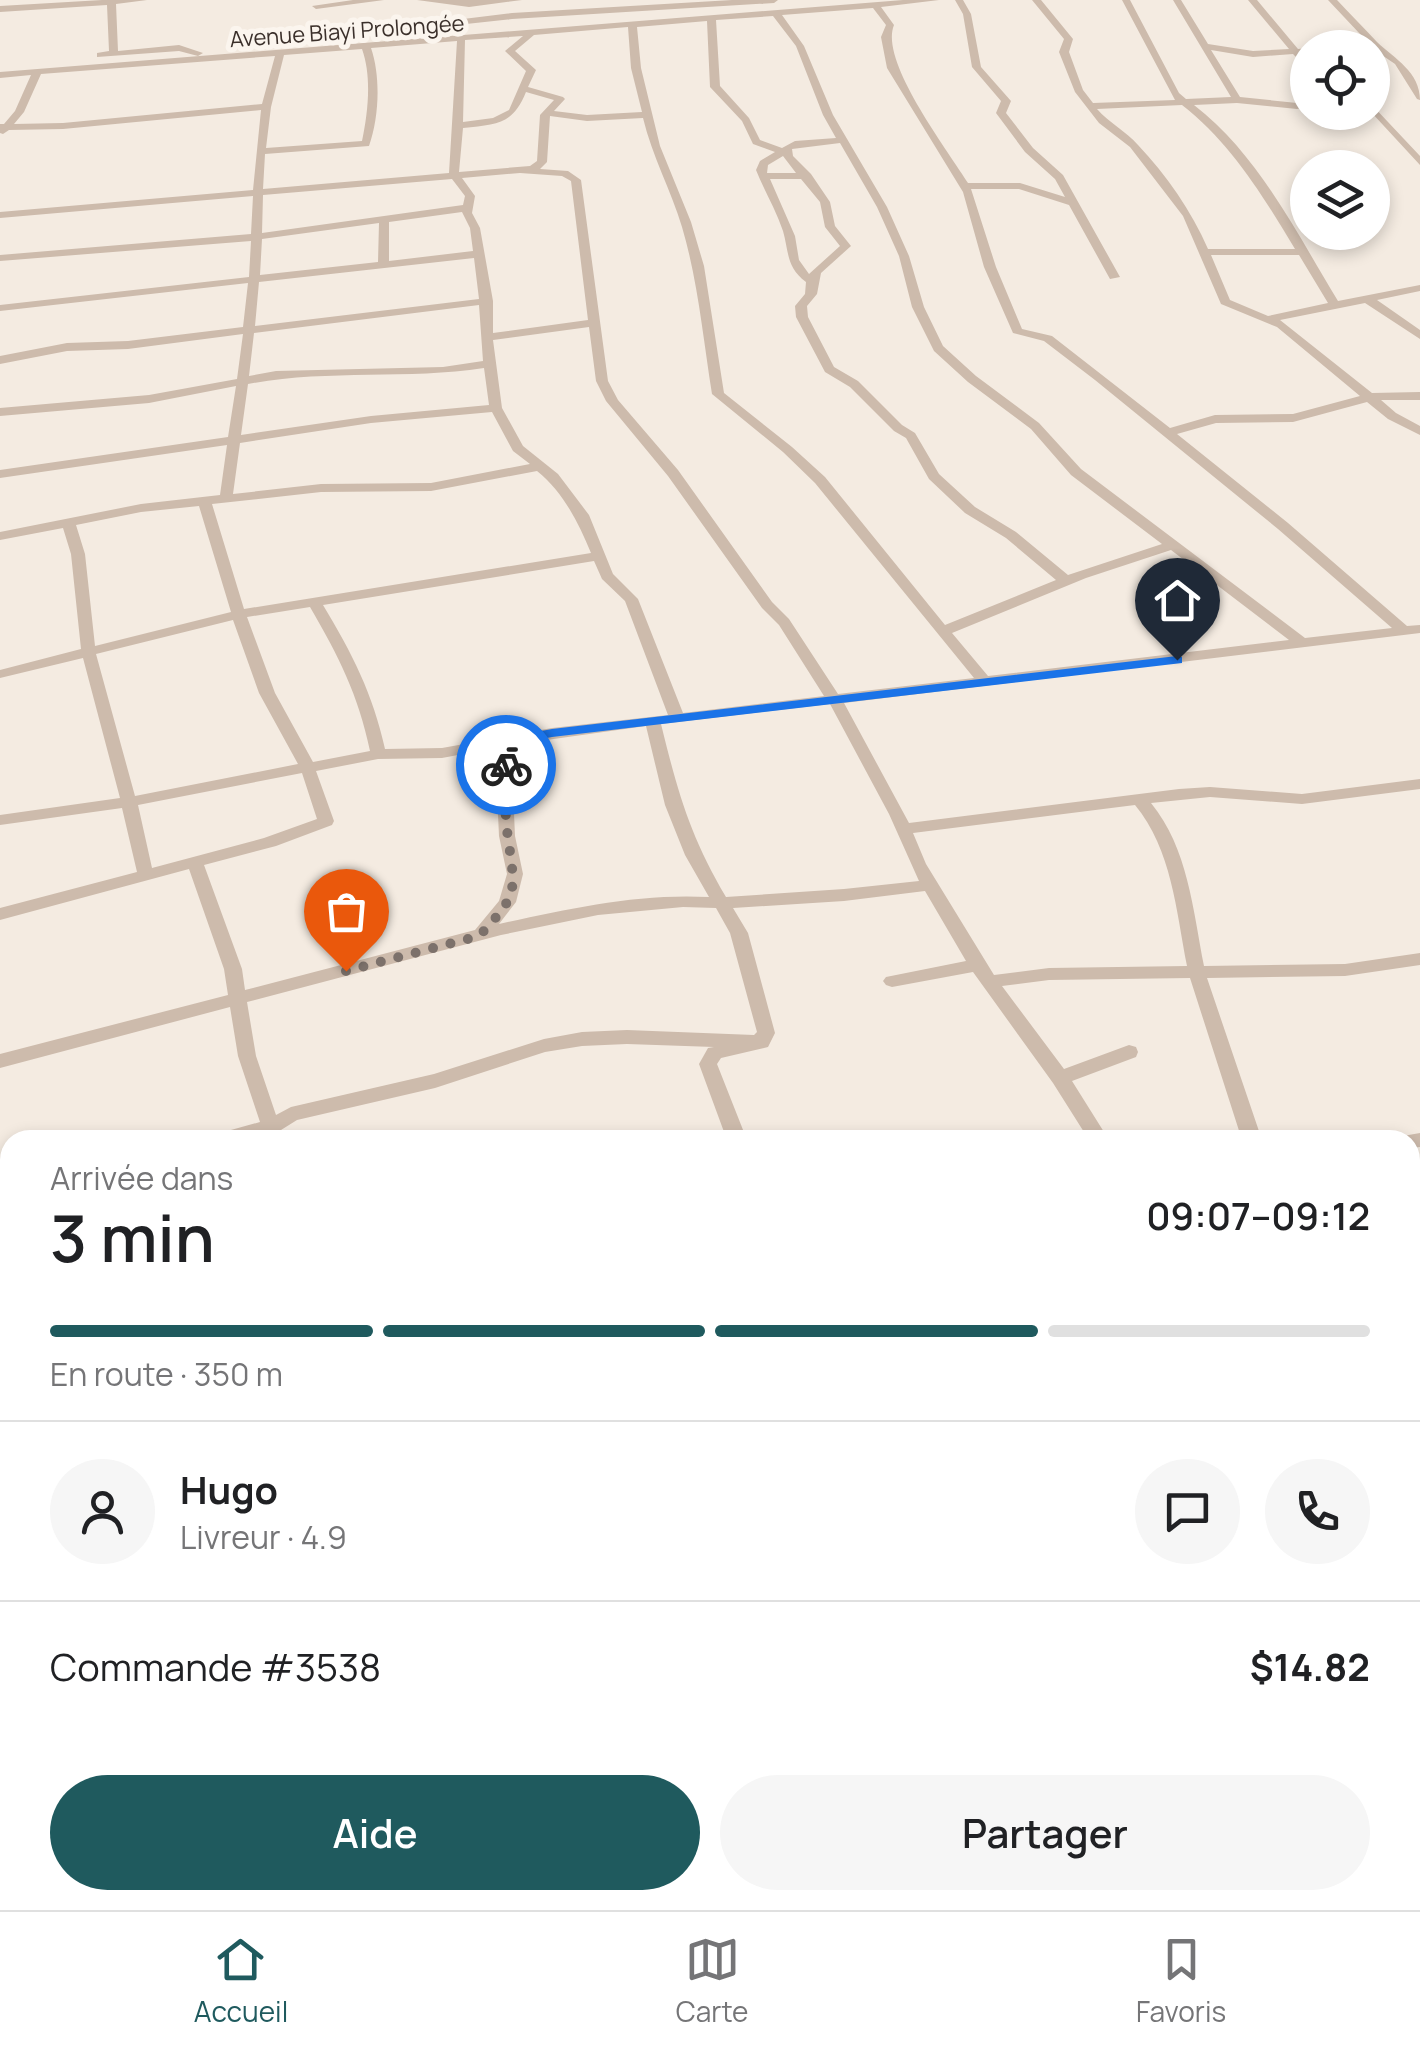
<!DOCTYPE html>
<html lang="fr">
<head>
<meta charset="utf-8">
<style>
	:root { --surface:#fff; --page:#f6f6f6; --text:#202124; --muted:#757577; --line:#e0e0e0; --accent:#1f5a5e }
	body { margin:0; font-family:Manrope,sans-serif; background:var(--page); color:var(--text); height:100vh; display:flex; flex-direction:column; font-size:38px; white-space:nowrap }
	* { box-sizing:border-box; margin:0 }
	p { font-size:32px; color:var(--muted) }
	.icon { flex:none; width:55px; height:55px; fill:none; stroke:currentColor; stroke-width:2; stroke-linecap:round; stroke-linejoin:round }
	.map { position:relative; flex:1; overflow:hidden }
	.drawer { position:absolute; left:0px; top:1130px; width:1420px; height:780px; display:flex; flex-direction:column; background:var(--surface); border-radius:30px 30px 0 0; box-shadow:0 5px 15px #0003 }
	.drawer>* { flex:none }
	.controls { position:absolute; left:1290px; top:30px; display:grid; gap:20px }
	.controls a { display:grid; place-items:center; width:100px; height:100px; border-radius:50%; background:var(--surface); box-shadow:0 5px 15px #0003; font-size:50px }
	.pin { position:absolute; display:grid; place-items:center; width:85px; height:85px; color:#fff; margin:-102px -42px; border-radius:50% 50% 50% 0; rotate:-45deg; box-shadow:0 0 10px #0007 }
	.pin .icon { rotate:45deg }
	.courier { position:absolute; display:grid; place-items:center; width:100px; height:100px; margin:-50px; border:8px solid #1a73e8; border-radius:50%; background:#fff; color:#222; box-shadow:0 2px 12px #0007 }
	.head em { font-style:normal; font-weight:600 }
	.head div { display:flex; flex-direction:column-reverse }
	.head { display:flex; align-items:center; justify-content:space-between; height:170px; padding:0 50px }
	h1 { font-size:65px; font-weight:600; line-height:75px }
	.bar { display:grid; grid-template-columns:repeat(4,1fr); gap:15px 10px; align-content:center; height:120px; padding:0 50px }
	.bar i { height:12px; border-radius:8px; background:var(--line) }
	.bar .selected { background:var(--accent) }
	.bar p { grid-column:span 4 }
	.line { display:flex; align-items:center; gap:25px; padding:0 50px; border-top:2px solid var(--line) }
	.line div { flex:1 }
	.round { display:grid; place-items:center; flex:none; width:105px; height:105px; border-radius:52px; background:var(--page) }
	.action { display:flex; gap:20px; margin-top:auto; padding:20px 50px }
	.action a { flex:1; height:115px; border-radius:60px; background:var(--accent); color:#fff; font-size:40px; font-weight:600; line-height:115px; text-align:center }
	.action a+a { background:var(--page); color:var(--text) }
	.menu { display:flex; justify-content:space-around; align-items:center; height:140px; border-top:2px solid var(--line); background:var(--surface); font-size:28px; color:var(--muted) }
	.menu a { display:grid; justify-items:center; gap:5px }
	.menu .selected { color:var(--accent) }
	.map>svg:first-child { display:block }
</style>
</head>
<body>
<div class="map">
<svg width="1420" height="1910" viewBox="0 0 1420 1910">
	<rect width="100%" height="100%" fill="#f4ebe1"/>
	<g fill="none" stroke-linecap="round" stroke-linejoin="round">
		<path fill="#cdbbac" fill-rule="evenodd" d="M102,0h45l-31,4 2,47 61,-6 24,8 -5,3 -19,-5 -82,6v-4l12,-2 -2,-46 -107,7v-6z
			M353,0h31l-68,9 -4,-3z
			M417,0h105l-53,7z
			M732,0h46l-4,3 -262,16 -175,19 -4,-3 179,-22z
			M903,0h36l-58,7 13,18c-15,36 53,124 74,158h52l45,14 -10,-18 -30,-27 -29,-39 5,-12 -29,-34 -9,-53 -8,-14h8l8,14 10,53 30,34 -5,12 27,35 30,27 57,102 -10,2 -41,-74 -50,-16h-48l25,78 26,62 30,7 118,92 45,-13 78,-1 67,-18 -83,-69 -56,-23 -38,-88 -53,-69 -31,-24 -24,-31 -16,-40 5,-13 -32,-39h9l32,39 -4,13 14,38 10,13 82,-3 -53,-100h8l49,93 7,6 45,-2 -58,-97h8l27,44 45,7 36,-2 -41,-49h9l41,49 10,-1v6h-5l5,6v9l-15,-15 -40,3 -42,-7 29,47 57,6 11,-2v6l-11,2 -60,-6 -43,2c64,49 103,129 144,196l82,-16v6l-43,9 43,30v9l-55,-36 -85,17 92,73 48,-1v8h-39l15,13 24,13v9l-32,-16 -21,-17 -74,20 -77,1 -39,11 111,89 119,103 13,-1v8l-576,70 65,120 270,-34 31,-2 92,7 118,-15v10l-118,15 -92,-7 -59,6c37,45 42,107 53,163l141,-2 75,-11v12l-75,11 -138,2 55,162h-20l-52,-162 -141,2 -47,6 62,83 65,-24 7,2 2,5 -2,5 -64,24 37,59h-20l-36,-57 -80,-111 -81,15 -6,-2 -3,-4 3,-4 80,-16 -41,-70 -81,10 -111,7 15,25 27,100 -7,14 -47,11 -4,6 30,76h-20l-28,-76 9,-16 6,-1 -87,-3 -45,2 -37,6 -110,36 -138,32 -16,10 4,10h-20l-1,-5 -17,5h-37l3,-5 47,-13 -22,-66 -8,-49 -230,61v-14l228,-59 -4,-26 -35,-100 -189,51v-12l137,-36 -15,-64 -122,17v-10l120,-17 -37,-140 -83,20v-8l81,-21 -10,-95 -8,-26 -63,12v-8l141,-28 79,-9 7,-50 -227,33v-8l228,-33 8,-51 -87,17 -149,13v-8l149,-13 88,-16 6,-45 -115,15 -61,2 -67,13v-8l67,-13 61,-2 115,-14 5,-44 -248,28v-6l249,-28 2,-36 -251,20v-6l251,-21 2,-38 -253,22v-6l253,-22 8,-80 -198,19 -54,1 -6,4 -3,-1v-9h4l11,-13 16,-36 -31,3v-6zM873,8l13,17 -5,12 6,31 76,124 21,75 29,66 31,8 51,39 183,149 114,99 -87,10 -224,-169 -42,-46 -63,-47 -33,-30 -19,-39 -15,-51 -22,-49 -54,-92 -29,-69 -22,-31zM773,16l23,30 27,69 13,23 -41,3 -13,7 -22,-8 -11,-22 -29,-32 -4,-66zM707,21l3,66 32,34 11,23 22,8 -15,9 -4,9c8,20 20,40 27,61 6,21 3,36 23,51l-1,12 -10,12 1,11 29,55 25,15 44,44 12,7 23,41 36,34 41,25 50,42 -111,45 -120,-148 -33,-30 -68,-54 -20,-127 -13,-44 -31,-76 -19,-78 -4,-41zM628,27l3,41 11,44 -55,3 -33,-4 11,-12 -2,-2 -35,-10 8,-17 -21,-19 19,-16zM523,36l-18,15 21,20 -17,39 -16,8 -30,4 2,-82zM457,41l-8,132 -186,16 2,-35 104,-8c10,-28 12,-69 2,-98zM362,49c10,28 6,63 0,92l-96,7 5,-41 13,-52zM275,56l-13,48 -199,19 -49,1 10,-12 17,-38zM526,92l28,8 -14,15 -3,46 -7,5 -71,6 4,-44c33,-4 49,-2 63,-36zM1182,105c49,38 81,91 113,144h-87c-17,-39 -41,-73 -70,-104 -12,-14 -29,-22 -41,-36zM550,116l37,5 56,-3c9,38 28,72 39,109 16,54 21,111 30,167l71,58 32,31 159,195 -136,16 -49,-75 -17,-17 -94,-132 -60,-70 -10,-19 -27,-201 -13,-9 -28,-2 7,-7zM840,143l37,64 22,49 13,51 22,44 34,31 63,47 40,46 91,69 -94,31 -52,-43 -41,-25 -36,-33 -24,-41 -13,-8 -44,-44 -24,-14 -26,-50 -1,-11 10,-12 4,-21 30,-27 -16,-20 -5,-24 -19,-28 -18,-18 -1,-7zM783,156l13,17h-29l1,-8zM520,173l42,3 9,5 17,139 -95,13v-32l-13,-73 -8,-15 3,-17 -13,-18zM452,179l13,17 -2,9 -201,28 1,-38zM770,179h31l19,23 5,25 15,19 -31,28 -10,-14 -4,-24zM462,212l8,16 3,23 -84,10v-39zM379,223l-1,39 -118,13 2,-36zM1211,255h88l29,48 -60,13 -38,-16zM474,258l5,41 -224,27 4,-44zM479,305l4,56 -40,6 -167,4 -27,5 5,-43zM589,327l7,54 10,20 62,75 94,132 17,17 45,71 -141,17 -45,-114 -25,-25 -24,-59 -31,-41 -35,-28 -21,-38 -9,-68zM484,368l5,37 -118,11 -130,19 7,-51c77,-15 158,-4 236,-16zM492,412l21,39 17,13 -99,19 -110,1 -88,10 7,-51 131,-20zM537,471c27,22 41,51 54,82l-347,56 -32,-105 109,-12 110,-1zM199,506l32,106 -136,34 -10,-92 -9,-29 65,-13zM1171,550l118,90 -301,36 -36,-43 134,-55zM594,561l8,18 23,22 43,114 -116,13 -110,20 -57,1c-12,-55 -33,-96 -62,-144zM310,607c29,50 48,87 60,144l-57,11 -38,-69 -28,-76zM233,620l26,73 39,71 -163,32 -39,-142zM830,704l59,110 30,67 -75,8 -118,8c-36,-61 -48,-104 -65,-173zM646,726l19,79 20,50 24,42c-71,-4 -142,12 -210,27l17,-22 7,-28 -8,-38 -4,-91zM495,748l4,88 8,38 -8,27 -24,29 -230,60 -3,-21 -38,-104 72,-19 56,-21 2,-4 -18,-50 62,-12 64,-1zM302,773l15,46 -53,19 -112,30 -14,-63zM1135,805c37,45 41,105 52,161l-138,2 -55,7 -68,-111 -13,-31zM683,907l33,1 14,25 27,99 -3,3 -127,-5 -45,2 -38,7 -110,35 -143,33 -15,8 -20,-59 -9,-54 254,-67 97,-20z
			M1328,0h9c13,14 27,28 40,42 18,17 43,30 43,58l-3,-1 -22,-35 -19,-13z
			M1372,105l48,51v9l-49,-53z
			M1420,1133v14l-10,1v-8h-9l2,-4z
			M10,1188v16l-10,4v-16z
			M1420,1278v16l-10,1v-16z
			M10,1334v18l-10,3v-18z
			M1420,1457v20l-10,2v-20z
			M1410,1603l10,6v30l-10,-5z
			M342,1900h26l-2,10h-26z
			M693,1900h26l-1,10h-26z
			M928,1900h26v10h-26z
			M1180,1900h26v10h-26z"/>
	</g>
	<path fill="#1a73e8" d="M1177,656l5,1v6l-630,74 -41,8 2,20 -7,5 -8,-5v-26l54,-10z"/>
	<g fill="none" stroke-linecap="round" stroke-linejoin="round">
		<path stroke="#7c716b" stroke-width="10" stroke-dasharray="0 18" d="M346,971l133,-35c41,-43 36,-45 29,-99 -4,-23 -2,-48 -2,-72"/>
	</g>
	<g text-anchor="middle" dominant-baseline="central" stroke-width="10" stroke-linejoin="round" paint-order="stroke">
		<g font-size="22" fill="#3b302b" stroke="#fbf5ee">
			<text transform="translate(347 31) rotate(-4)">Avenue Biayi Prolongée</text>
		</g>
	</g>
</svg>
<div class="controls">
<a><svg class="icon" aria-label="locate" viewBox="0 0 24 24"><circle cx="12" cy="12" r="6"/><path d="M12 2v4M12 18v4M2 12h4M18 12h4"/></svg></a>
<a><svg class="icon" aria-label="layers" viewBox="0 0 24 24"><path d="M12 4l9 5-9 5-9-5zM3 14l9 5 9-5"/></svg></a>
</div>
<div class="pin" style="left:346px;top:971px;background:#ea580c"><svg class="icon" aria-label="bag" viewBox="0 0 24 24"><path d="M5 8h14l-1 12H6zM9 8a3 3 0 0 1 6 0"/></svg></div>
<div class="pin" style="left:1177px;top:660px;background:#1f2937"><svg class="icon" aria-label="home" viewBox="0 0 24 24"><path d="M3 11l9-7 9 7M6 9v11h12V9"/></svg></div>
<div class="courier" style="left:506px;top:765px"><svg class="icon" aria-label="bike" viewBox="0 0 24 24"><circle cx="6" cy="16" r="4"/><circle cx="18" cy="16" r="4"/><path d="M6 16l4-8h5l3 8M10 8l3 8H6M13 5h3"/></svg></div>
<section class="drawer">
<div class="head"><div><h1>3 min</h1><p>Arrivée dans</p></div><em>09:07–09:12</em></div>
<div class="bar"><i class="selected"></i><i class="selected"></i><i class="selected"></i><i></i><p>En route · 350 m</p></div>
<div class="line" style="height:180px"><a class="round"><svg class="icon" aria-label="person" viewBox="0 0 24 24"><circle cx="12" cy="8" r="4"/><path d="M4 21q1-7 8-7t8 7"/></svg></a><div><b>Hugo</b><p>Livreur · 4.9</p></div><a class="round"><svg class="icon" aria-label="chat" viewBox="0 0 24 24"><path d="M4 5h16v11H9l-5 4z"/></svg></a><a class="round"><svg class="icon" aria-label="phone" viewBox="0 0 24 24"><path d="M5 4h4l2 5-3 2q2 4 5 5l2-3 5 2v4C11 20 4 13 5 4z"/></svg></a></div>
<div class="line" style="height:130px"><div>Commande #3538</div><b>$14.82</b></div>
<div class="action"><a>Aide</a><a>Partager</a></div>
</section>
</div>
<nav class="menu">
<a class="selected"><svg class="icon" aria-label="home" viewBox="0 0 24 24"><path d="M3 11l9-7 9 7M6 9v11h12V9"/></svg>Accueil</a>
<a><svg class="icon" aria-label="map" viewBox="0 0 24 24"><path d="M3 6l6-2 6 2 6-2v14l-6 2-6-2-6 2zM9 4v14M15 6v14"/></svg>Carte</a>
<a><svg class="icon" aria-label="saved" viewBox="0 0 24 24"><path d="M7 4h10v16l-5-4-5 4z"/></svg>Favoris</a>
</nav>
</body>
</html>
